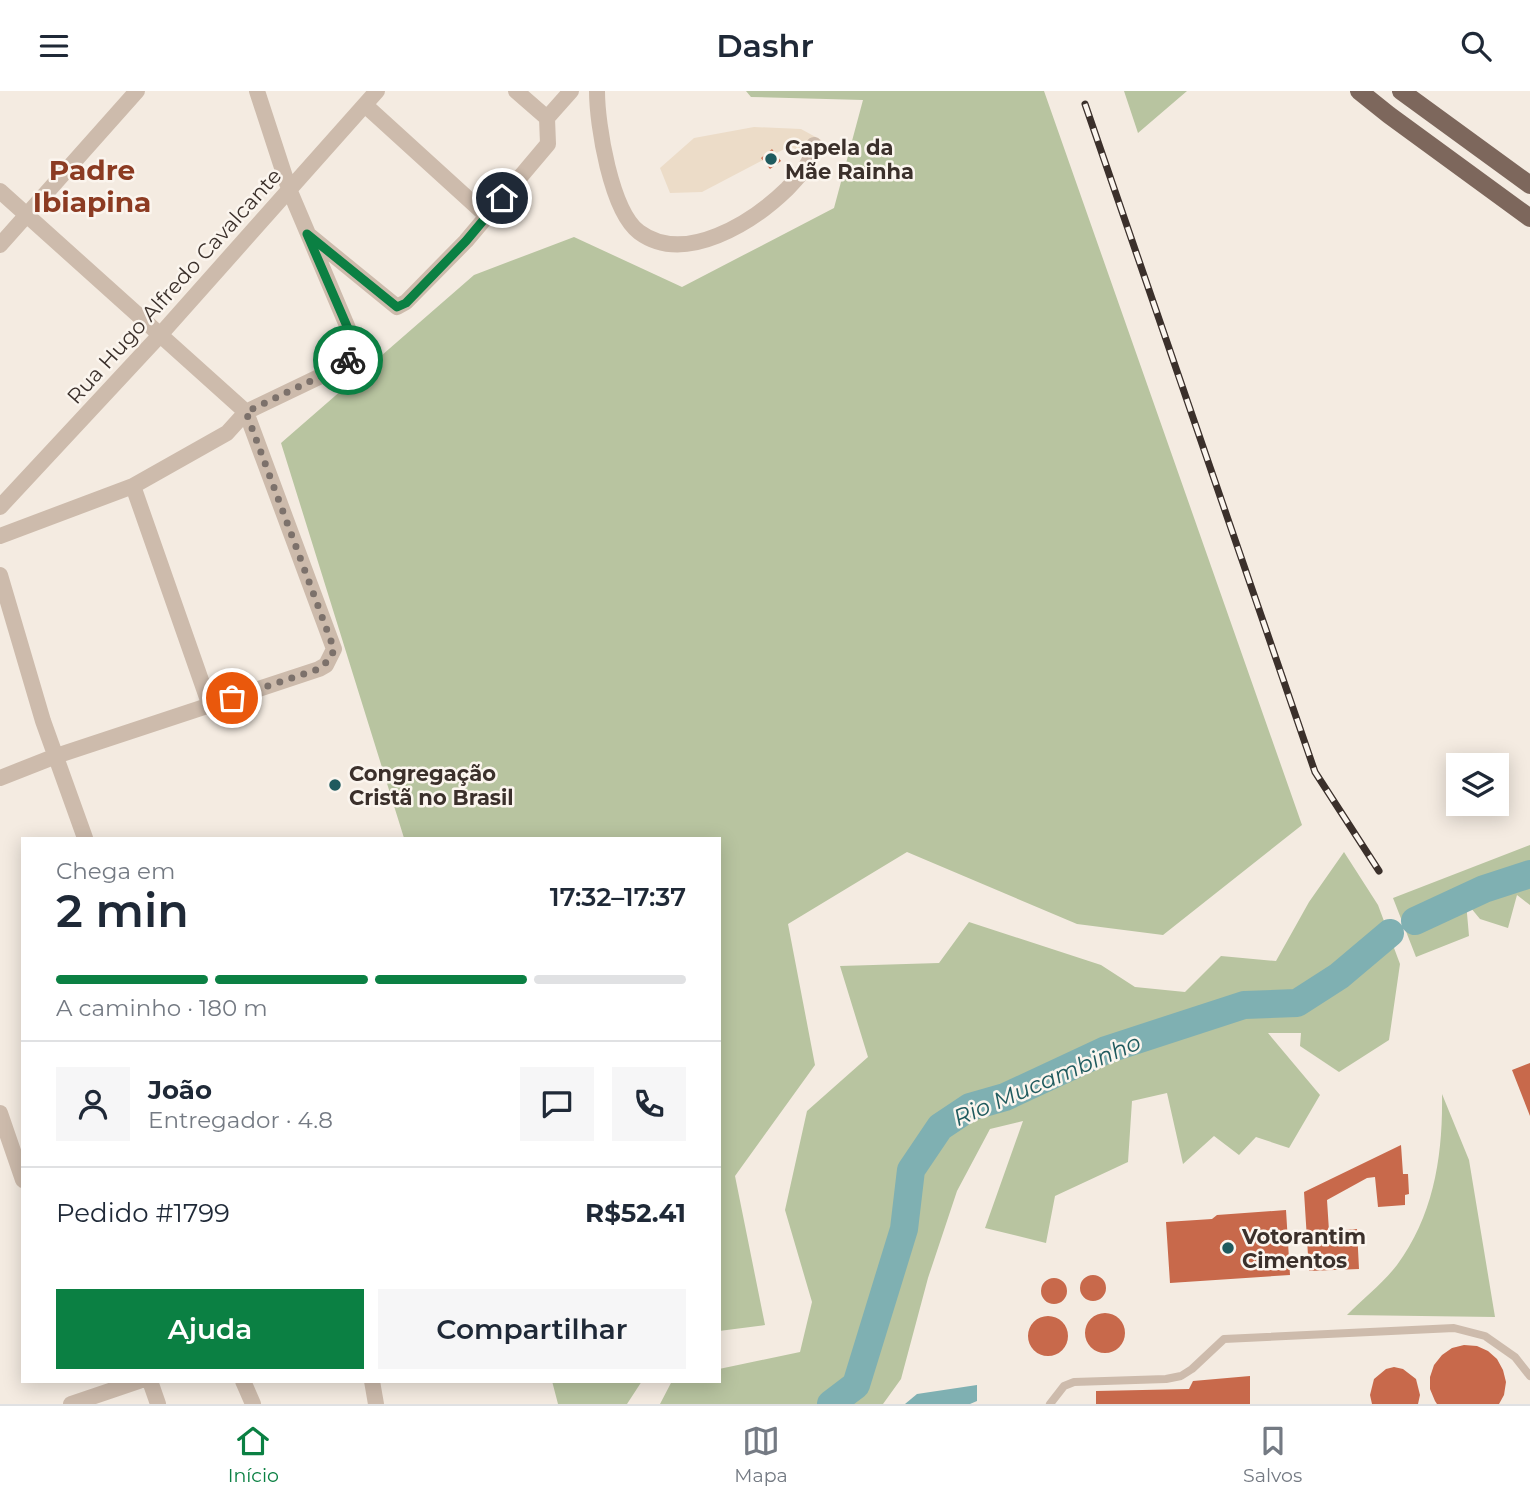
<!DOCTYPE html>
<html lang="pt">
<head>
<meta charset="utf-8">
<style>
	:root { --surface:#fff; --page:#f6f6f7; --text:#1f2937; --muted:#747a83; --line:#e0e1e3; --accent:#0b8043 }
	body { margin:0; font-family:Montserrat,sans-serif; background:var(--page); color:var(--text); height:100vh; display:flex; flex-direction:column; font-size:26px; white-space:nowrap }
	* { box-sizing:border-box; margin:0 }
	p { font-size:23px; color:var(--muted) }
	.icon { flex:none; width:38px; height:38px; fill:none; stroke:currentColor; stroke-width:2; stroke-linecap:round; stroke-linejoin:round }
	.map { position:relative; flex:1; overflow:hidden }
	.panel { position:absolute; left:21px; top:746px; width:700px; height:546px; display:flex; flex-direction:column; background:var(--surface); border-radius:0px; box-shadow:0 4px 18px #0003 }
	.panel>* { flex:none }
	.tools { position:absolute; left:1446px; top:662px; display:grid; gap:14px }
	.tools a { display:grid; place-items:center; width:63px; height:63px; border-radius:0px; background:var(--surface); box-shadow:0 4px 18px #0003; font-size:35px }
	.pin { position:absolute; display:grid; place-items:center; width:60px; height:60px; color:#fff; margin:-30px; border:4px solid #fff; border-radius:50%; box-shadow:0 2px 7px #0007 }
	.courier { position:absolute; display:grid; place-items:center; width:70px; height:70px; margin:-35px; border:5px solid #0b8043; border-radius:50%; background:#fff; color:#222; box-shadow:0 2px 9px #0007 }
	.summary em { font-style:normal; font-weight:600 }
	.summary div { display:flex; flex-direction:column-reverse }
	.summary { display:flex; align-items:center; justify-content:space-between; height:119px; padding:0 35px }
	h1 { font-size:46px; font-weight:600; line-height:52px }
	.bar { display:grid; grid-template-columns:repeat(4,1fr); gap:10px 7px; align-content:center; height:84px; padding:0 35px }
	.bar i { height:9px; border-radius:5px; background:var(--line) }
	.bar .current { background:var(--accent) }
	.bar p { grid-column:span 4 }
	.line { display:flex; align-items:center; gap:18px; padding:0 35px; border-top:2px solid var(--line) }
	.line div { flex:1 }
	.round { display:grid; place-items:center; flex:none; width:74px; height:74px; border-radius:0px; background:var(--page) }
	.cta { display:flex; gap:14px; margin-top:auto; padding:14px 35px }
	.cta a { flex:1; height:80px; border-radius:0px; background:var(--accent); color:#fff; font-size:28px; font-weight:600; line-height:80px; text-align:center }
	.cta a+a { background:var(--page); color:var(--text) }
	header { display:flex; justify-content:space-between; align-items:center; height:91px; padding:0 35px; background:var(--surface); font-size:32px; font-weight:600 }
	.tab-bar { display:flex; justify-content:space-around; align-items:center; height:98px; border-top:2px solid var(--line); background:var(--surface); font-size:19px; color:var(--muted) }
	.tab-bar a { display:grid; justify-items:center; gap:4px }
	.tab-bar .current { color:var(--accent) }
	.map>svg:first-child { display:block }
</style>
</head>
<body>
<header><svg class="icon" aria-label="menu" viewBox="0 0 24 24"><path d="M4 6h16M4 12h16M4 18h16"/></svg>Dashr<svg class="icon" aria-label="search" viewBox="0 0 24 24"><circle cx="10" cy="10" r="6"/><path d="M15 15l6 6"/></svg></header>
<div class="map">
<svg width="1530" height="1313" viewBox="0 0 1530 1313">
	<rect width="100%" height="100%" fill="#f4ebe1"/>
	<path fill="#b8c4a0" d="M746,0h298l258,734 -139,110 -86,-11 -170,-72 -119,72 27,141 -80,111 30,149 -46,6v-493h-315l-123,-395 193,-168 100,-38 108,50 152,-79 29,-108 -112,-3z
		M1124,0h63l-49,42z
		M1530,754v60l-13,-10 -9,33 -28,-9 -14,-17 3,34 -53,21 -23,-59z
		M1344,761l34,53 22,59 -11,76 -50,32 -39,-26 1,-13h-33l52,62 -31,53 -33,-11 -17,18 -25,-19 -31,28 -16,-71 -35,8 -4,61 -73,34 -9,47 -61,-15 38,-107 -33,8 -33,62 -29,87 -27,101 -18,25h-223l12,-23h47v-12l81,-17 12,-50 -27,-92 22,-99 61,-54 -28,-91 99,-3 30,-41 132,43 34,22 50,5 36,-36 55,5 33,-59z
		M1442,1003l27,66 26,157 -148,-2c16,-16 36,-32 50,-50 37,-50 46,-110 45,-171z
		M552,1290h90l-15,23h-69z"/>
	<path fill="#ecdcc8" d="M754,36l47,2 22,12 -21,12 -12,-7 -88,46 -32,1 -10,-25 34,-30z"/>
	<path fill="#7fb0b2" d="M977,1294v16l-7,3h-65l12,-10z"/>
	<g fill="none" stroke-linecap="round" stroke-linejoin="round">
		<path stroke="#7fb0b2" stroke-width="28" d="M1415,830l69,-32 46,-15
			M831,1313l25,-19 48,-156 7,-59 29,-43 30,-20 35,-10 101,-47 138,-45 53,-2 42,-27 51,-43"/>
	</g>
	<path fill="#c8694b" d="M772,58l9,12 -11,8 -9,-11z
		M1530,972v53l-18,-46z
		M1401,1054l2,29h5l1,20 -4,1v10l-27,2 -3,-30 -8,1 -40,22 2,31 28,-2 2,40 -50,2 -5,-79z
		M1286,1119l4,65 -120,8 -4,-61 46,-3 5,-4z
		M1080 1197a13 13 0 1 1 26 0a13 13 0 1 1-26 0Z
		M1041 1200a13 13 0 1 1 26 0a13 13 0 1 1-26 0Z
		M1085 1242a20 20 0 1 1 40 0a20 20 0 1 1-40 0Z
		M1028 1245a20 20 0 1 1 40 0a20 20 0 1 1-40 0Z
		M1464,1254l13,1 11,5 9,8 6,11 3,12 -2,13 -5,9h-62l-2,-3 -5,-12v-12l4,-12 8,-10 10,-7z
		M1394,1276l9,2 13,10 4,16 -2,9h-46l-2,-9 4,-16 12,-10z
		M1250,1285v28h-154v-13l93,-2 4,-8z"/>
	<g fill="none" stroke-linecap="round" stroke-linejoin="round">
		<path stroke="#cdbbac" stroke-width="8" d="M1050,1313l14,-18 10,-4 92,-3 15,-3 11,-7 32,-30 230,-11 31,8 30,21 15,19"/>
		<path stroke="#cdbbac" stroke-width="16" d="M516,0l31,27
			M597,0c0,34 14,120 42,141 46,34 114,-10 148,-43 13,-14 24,-24 27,-44
			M365,14l122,111
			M0,100l246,221 88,237 -8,16 -7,4 -263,87 -56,22
			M310,145l87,71 9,-5 60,-61 82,-97 -1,-26 24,-27
			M0,154l137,-154
			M133,395l77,220
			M0,416l160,-172 217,-244
			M0,445l133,-50 94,-53 19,-21 100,-48 10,-17 -67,-158 -32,-98
			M0,484l43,146 42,117
			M0,1022l23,67
			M150,1290l8,23
			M243,1290l10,23
			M372,1290l4,23
			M71,1313l68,-23"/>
		<path stroke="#7d675c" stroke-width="18" d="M1359,0l30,24 141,103
			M1401,0l129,94"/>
		<defs>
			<path id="rail" d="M1085,13l230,668 64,99"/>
		</defs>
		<use href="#rail" stroke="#3b302b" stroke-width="7"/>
		<use href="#rail" stroke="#fbf5ee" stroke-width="4.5" stroke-dasharray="13" stroke-linecap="butt"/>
	</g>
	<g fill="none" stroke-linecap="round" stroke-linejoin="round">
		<path stroke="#7c716b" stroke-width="7" stroke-dasharray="0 12.6" d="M232,607l87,-29 12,-11 3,-9 -88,-237 100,-48 2,-4"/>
		<path stroke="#0b8043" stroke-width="9" d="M348,269l8,-13 -49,-113 90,73 9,-4 60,-62 36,-43"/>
	</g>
	<g fill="#1f5a5e" stroke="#fbf5ee" stroke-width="2.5">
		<circle cx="771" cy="68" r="7"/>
		<circle cx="335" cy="694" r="7"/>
		<circle cx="1228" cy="1157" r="7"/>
	</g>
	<g text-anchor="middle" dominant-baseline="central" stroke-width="5" stroke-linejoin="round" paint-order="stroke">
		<g font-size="21" font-weight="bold" fill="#3b302b" stroke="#fbf5ee" text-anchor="start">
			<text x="785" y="56">Capela da<tspan x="785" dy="24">Mãe Rainha</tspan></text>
			<text x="349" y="682">Congregação<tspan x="349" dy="24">Cristã no Brasil</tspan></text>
			<text x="1242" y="1145">Votorantim<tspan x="1242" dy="24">Cimentos</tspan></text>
		</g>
		<g font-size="21" fill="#3b302b" stroke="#fbf5ee">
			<text transform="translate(174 195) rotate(-48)">Rua Hugo Alfredo Cavalcante</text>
		</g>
		<g font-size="23" font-style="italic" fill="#1f5a5e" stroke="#fbf5ee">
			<text transform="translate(1047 989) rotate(-23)">Rio Mucambinho</text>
		</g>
		<g font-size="28" font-weight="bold" fill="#8c3b22" stroke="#fbf5ee">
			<text x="92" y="79">Padre<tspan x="92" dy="32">Ibiapina</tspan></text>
		</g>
	</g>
</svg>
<div class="tools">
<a><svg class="icon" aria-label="layers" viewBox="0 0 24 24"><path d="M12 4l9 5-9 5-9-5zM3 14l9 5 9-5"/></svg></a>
</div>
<div class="pin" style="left:232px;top:607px;background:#ea580c"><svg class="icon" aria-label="bag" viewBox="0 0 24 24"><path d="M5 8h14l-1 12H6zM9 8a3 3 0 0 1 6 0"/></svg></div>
<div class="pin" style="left:502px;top:107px;background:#1f2937"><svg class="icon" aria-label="home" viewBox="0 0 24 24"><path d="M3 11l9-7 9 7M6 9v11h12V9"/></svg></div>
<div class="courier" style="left:348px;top:269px"><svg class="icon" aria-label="bike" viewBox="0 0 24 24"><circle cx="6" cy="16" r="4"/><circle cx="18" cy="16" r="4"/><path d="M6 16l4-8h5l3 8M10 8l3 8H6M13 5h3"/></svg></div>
<section class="panel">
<div class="summary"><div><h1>2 min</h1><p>Chega em</p></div><em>17:32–17:37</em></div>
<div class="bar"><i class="current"></i><i class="current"></i><i class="current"></i><i></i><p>A caminho · 180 m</p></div>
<div class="line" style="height:126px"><a class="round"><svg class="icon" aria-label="person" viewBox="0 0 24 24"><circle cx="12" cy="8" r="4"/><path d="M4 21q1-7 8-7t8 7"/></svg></a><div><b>João</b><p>Entregador · 4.8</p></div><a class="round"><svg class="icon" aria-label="chat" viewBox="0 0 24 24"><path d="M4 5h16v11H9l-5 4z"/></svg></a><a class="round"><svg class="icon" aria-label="phone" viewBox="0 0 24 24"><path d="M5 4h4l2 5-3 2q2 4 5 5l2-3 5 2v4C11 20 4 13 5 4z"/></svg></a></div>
<div class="line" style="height:91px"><div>Pedido #1799</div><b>R$52.41</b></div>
<div class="cta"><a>Ajuda</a><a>Compartilhar</a></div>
</section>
</div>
<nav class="tab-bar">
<a class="current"><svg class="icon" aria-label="home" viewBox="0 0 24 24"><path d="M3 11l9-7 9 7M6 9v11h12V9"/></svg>Início</a>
<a><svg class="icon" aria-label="map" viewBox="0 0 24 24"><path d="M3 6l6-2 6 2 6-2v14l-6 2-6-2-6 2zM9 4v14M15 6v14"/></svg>Mapa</a>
<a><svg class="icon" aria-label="saved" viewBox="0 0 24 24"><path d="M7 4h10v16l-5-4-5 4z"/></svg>Salvos</a>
</nav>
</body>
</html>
